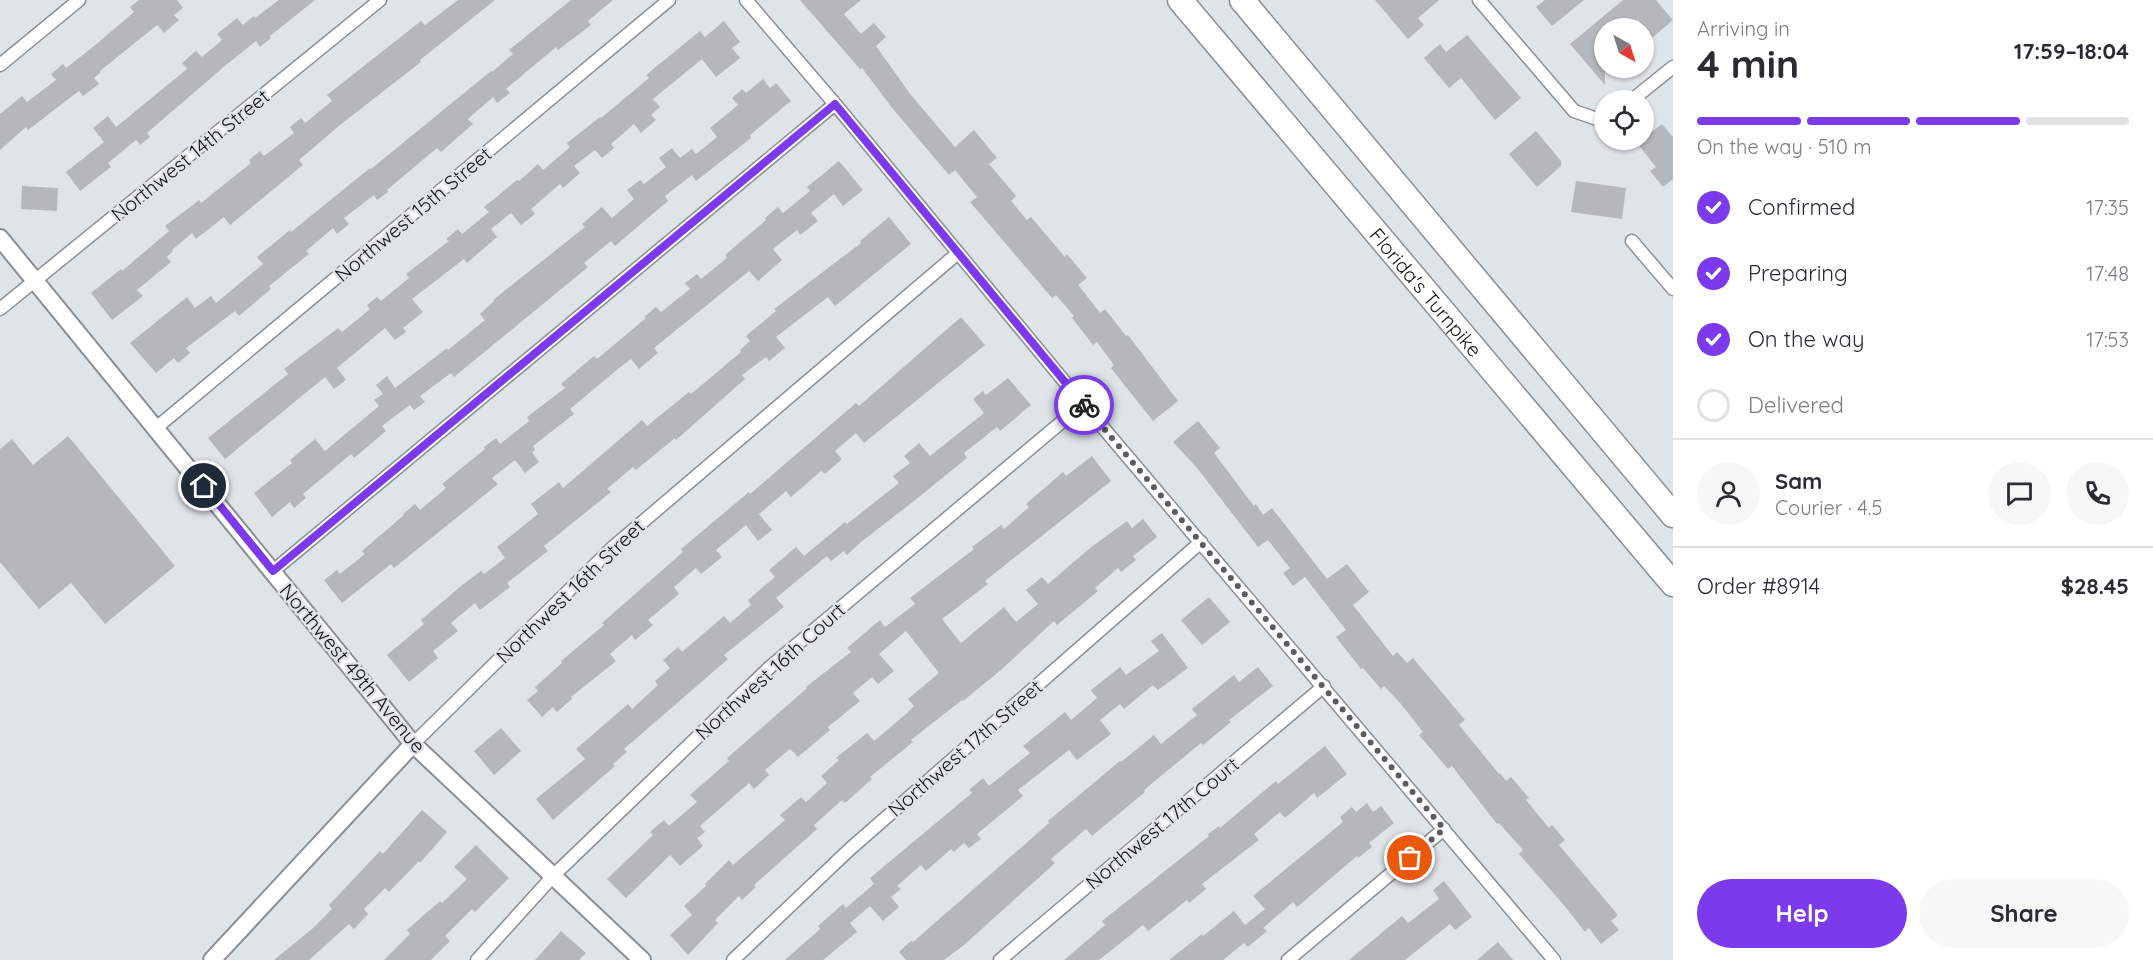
<!DOCTYPE html>
<html lang="en">
<head>
<meta charset="utf-8">
<style>
	:root { --surface:#fff; --page:#f7f7f7; --text:#2b2b33; --muted:#7c7c81; --line:#e1e1e2; --accent:#7c3aed }
	body { margin:0; font-family:Quicksand,sans-serif; background:var(--page); color:var(--text); height:100vh; display:flex; flex-direction:column; font-size:22px; white-space:nowrap }
	* { box-sizing:border-box; margin:0 }
	p { font-size:20px; color:var(--muted) }
	.icon { flex:none; width:33px; height:33px; fill:none; stroke:currentColor; stroke-width:2; stroke-linecap:round; stroke-linejoin:round }
	.map { position:relative; flex:1; overflow:hidden }
	.sheet { display:flex; flex-direction:column; background:var(--surface); width:480px }
	.sheet>* { flex:none }
	.needle { width:39px; rotate:141deg }
	.buttons { position:absolute; left:1594px; top:18px; display:grid; gap:12px }
	.buttons a { display:grid; place-items:center; width:60px; height:60px; border-radius:50%; background:var(--surface); box-shadow:0 2px 4px #0004; font-size:30px }
	.pin { position:absolute; display:grid; place-items:center; width:51px; height:51px; color:#fff; margin:-26px; border:3px solid #fff; border-radius:50%; box-shadow:0 2px 6px #0007 }
	.courier { position:absolute; display:grid; place-items:center; width:60px; height:60px; margin:-30px; border:4px solid #7c3aed; border-radius:50%; background:#fff; color:#222; box-shadow:0 2px 8px #0007 }
	.overview em { font-style:normal; font-weight:800 }
	.overview div { display:flex; flex-direction:column-reverse }
	.overview { display:flex; align-items:center; justify-content:space-between; height:102px; padding:0 24px }
	h1 { font-size:39px; font-weight:800; line-height:45px }
	.bar { display:grid; grid-template-columns:repeat(4,1fr); gap:9px 6px; align-content:center; height:72px; padding:0 24px }
	.bar i { height:8px; border-radius:4px; background:var(--line) }
	.bar .active { background:var(--accent) }
	.bar p { grid-column:span 4 }
	.line { display:flex; align-items:center; gap:15px; padding:0 24px; border-top:2px solid var(--line) }
	.line div { flex:1 }
	.round { display:grid; place-items:center; flex:none; width:63px; height:63px; border-radius:32px; background:var(--page) }
	ol { padding:0 24px; list-style:none }
	li { display:flex; align-items:center; gap:18px; height:66px }
	li p { margin-inline-start:auto }
	li .icon { padding:6px; border-radius:50%; background:var(--accent); color:#fff; stroke-width:4 }
	li:last-child { color:var(--muted) }
	li i { width:33px; height:33px; border:3px solid var(--line); border-radius:50% }
	.action { display:flex; gap:12px; margin-top:auto; padding:12px 24px }
	.action a { flex:1; height:69px; border-radius:36px; background:var(--accent); color:#fff; font-size:24px; font-weight:800; line-height:69px; text-align:center }
	.action a+a { background:var(--page); color:var(--text) }
	main { display:flex; flex:1; min-height:0 }
	.map>svg:first-child { display:block }
</style>
</head>
<body>
<main>
<div class="map">
<svg width="1673" height="960" viewBox="0 0 1673 960">
	<rect width="100%" height="100%" fill="#dfe4e9"/>
	<path fill="#b4b8bc" d="M139,0h38l6,8 -9,7 5,5 -15,13 -7,-8 -57,46 1,1 -7,6 5,6 -16,12 -4,-5 -51,39 -2,-3 -26,23v-36l22,-18 5,6 29,-22 -5,-6 12,-10 3,4 27,-21 41,-35 -4,-5z
		M279,0h36l-45,36 1,2 -11,9 -4,-6 -30,24 -79,68 3,4 -10,8 -4,-5 -28,23 3,4 -31,24 -14,-19 38,-30 -11,-14 15,-12 8,11 71,-58 -5,-6 14,-12 6,6 20,-17 -5,-6 20,-16 6,7 11,-9 1,2z
		M458,0h37l-75,60 1,2 -81,63 -41,35 4,5 -73,60 -6,-8 -28,22 -4,-6 -20,17 1,1 -6,6 4,5 -34,28 6,6 -31,24 -21,-27 30,-24 1,2 47,-40 -4,-5 34,-26 2,3 50,-40 -2,-3 11,-9 4,5 30,-23 -4,-6 11,-9 4,5 27,-22 -5,-6 94,-74 4,4z
		M571,0h42l-25,21 3,4 -33,25 -2,-3 -50,42 4,4 -13,10 -4,-6 -25,22 5,5 -32,28 -4,-4 -50,42 1,2 -11,8 -3,-5 -30,23 5,6 -12,10 -4,-6 -27,23 3,3 -40,32 2,3 -32,27 -4,-5 -49,37 4,5 -12,10 -4,-5 -18,15 -26,-30 57,-46 8,11 16,-12 5,7 47,-39 -6,-7 33,-27 1,2 79,-64 1,1 120,-98 1,1 21,-18 -4,-4z
		M800,0h61l-17,14 17,20 13,-11 12,14 -10,9 35,49 44,52 19,-17 23,28 -8,6 27,32 -5,5 16,19 4,-3 34,40 2,-3 20,24 -9,7 5,6 17,22 5,-4 21,27 2,-1 50,66 -25,20 -42,-53 3,-3 -17,-23 -4,3 -21,-27 2,-2 -18,-21 -4,3 -82,-96 7,-5 -22,-27 -6,5 -56,-66 -31,-41 -2,1z
		M1375,0h64l-21,18 6,7 -16,14z
		M1545,0h39l-32,26 -16,-19z
		M1623,0h33l17,20 -21,18 -14,-18 -10,8h-23v57l-35,-41z
		M724,21l16,21 -8,6 8,10 -24,19 -14,-18 -49,40 7,8 -9,8 5,5 -15,13 -7,-9 -23,20 3,4 -12,10 -7,-8 -21,16 6,7 -17,15 -3,-4 -29,25 4,5 -14,11 -10,-12 -20,16 6,8 -30,26 -3,-4 -52,40 11,13 -20,16 3,4 -11,8 -10,-12 -48,40 9,12 -12,9 -9,-12 -100,82 -17,-21 80,-64 -4,-5 54,-41 4,4 28,-23 -3,-4 10,-8 4,4 28,-23 -3,-4 43,-33 -3,-2 12,-10 4,5 27,-22 -5,-5 33,-27 2,1 19,-17 5,6 27,-23 -3,-4 33,-26 1,1 48,-40 -3,-3 38,-31 16,-13 5,6z
		M1467,35l54,63 -26,22 -34,-42 -12,10 -25,-30 16,-14 6,8z
		M763,79l7,9 6,-5 15,18 -41,34 1,3 -55,43 -4,-6 -27,21 3,5 -53,45 -4,-5 -27,22 4,4 -134,110 -3,-4 -31,23 5,6 -11,8 -4,-5 -28,21 4,5 -32,27 -3,-4 -48,40 3,4 -12,10 -4,-6 -18,15 -18,-24 38,-30 -2,-3 25,-21 10,12 54,-45 -5,-6 9,-6 -7,-9 11,-9 8,12 52,-40 1,2 37,-30 -5,-6 14,-13 -1,-1 92,-73 -3,-3 20,-17 10,11 22,-19 -7,-9 13,-10 4,4 22,-17 -7,-9 13,-10 8,10 12,-9 4,5 21,-17 -7,-9 28,-23 -6,-7 10,-9 4,4z
		M1662,124l11,13v42l-10,8 -13,-16 6,-4 -19,-24z
		M1536,131l25,30v5l-24,21 -28,-33z
		M839,161l24,29 -20,16 -9,-12 -23,19 7,8 -18,14 -3,-5 -24,19 9,11 -24,21 -9,-10 -95,77 4,5 -19,16 -8,-10 -13,10 -48,40 4,5 -41,32 2,4 -3,2 7,10 -14,11 -10,-13 -23,18 6,6 -33,27 -71,57 -3,-4 -49,39 -18,-23 13,-10 3,4 25,-20 -3,-3 42,-36 -1,-1 12,-10 5,6 26,-22 -4,-4 43,-35 -1,-2 12,-9 4,6 29,-23 -2,-4 38,-29 -4,-4 33,-28 3,3 49,-41 -2,-1 12,-10 5,5 29,-23 -5,-6 12,-9 4,5 26,-21 -2,-3 41,-35 -1,-2 13,-11 5,6 27,-22 -3,-4z
		M1576,181l50,7 -4,31 -51,-7z
		M22,186l36,2 -1,23 -36,-2z
		M889,217l22,27 -76,62 -7,-9 -52,40 9,11 -16,13 -3,-4 -24,18 3,4 -69,61 -1,-2 -39,32 -3,-3 -26,22 4,3 -67,54 4,5 -41,32 3,4 -30,23 -5,-7 -24,20 7,8 -25,20 5,7 -29,24 -22,-27 37,-31 -3,-4 40,-34 20,-15 3,3 21,-16 -8,-11 41,-33 -7,-10 28,-22 4,6 79,-68 5,6 42,-34 2,2 50,-42 -1,-2 10,-9 -4,-5 30,-25 -2,-2 87,-66 -1,-2z
		M961,317l24,28 -121,98 -8,-10 -21,18 7,8 -17,15 -4,-3 -30,26 -5,-6 -27,23 13,16 -14,11 -12,-16 -30,25 6,7 -21,17 -5,-6 -22,19 5,7 -31,26 5,5 -18,15 -3,-5 -22,19 6,7 -45,36 1,2 -15,13 -4,-5 -11,10 -15,-17 11,-9 -3,-4 27,-24 -1,-2 43,-36 -2,-2 81,-71 -2,-3 68,-57 1,2 106,-91 3,3z
		M1008,378l23,27 -31,26 -3,-4 -33,26 3,5 -53,43 -53,41 -14,13 -3,-4 -13,10 -4,-5 -51,42 8,9 -60,48 4,4 -104,90 3,3 -14,12 2,2 -62,54 -17,-21 49,-40 -9,-10 52,-45 4,5 26,-24 -3,-4 15,-13 -7,-8 15,-13 4,5 42,-36 6,7 21,-18 -3,-5 27,-23 -6,-7 27,-23 8,9 41,-34 2,2 52,-41 -6,-7 17,-13 -6,-7 15,-13 11,13 54,-43 -11,-14 10,-8 3,4z
		M1198,421l22,27 -6,5 40,53 2,-2 7,11 9,-7 55,71 20,-15 22,28 -16,13 40,51 4,-4 10,11 6,-5 52,62 -6,5 40,49 1,-1 6,8 5,-4 18,21 -3,2 23,28 3,-3 13,15 -6,5 59,70 -7,6 8,9 -18,14 -12,-16 -4,4 -22,-28 -44,-50 4,-4 -24,-27 -2,1 -45,-58 -4,3 -29,-34 4,-3 -22,-28 -17,-18 -3,3 -18,-21 -2,1 -25,-32 10,-7 -41,-53 -12,9 -10,-13 7,-5 -22,-28 -10,7 -61,-79 -24,-26z
		M68,436l107,130 -70,58 -34,-41 -32,26 -39,-47v-113l12,-10 21,26z
		M1092,456l19,25 -126,100 3,3 -46,35 19,24 43,-36 12,15 22,-18 -12,-14 16,-13 6,7 42,-36 37,-27 5,7 11,-9 14,18 -24,19 3,4 -15,12 -3,-4 -23,20 3,3 -41,34 -3,-4 -52,48 -39,32 -1,-1 -51,40 2,2 -43,35 2,2 -27,24 -3,-3 -28,25 3,4 -63,56 2,2 -14,13 -3,-4 -24,24 3,3 -30,32 -18,-20 22,-20 -8,-9 22,-20 -1,-2 24,-24 4,5 52,-45 -5,-5 21,-18 5,5 21,-19 -6,-7 18,-16 -3,-2 31,-25 7,8 32,-27 8,-8 -6,-7 31,-26 -33,-42 -27,23 15,17 -16,13 -6,-7 -19,16 7,8 -32,26 2,3 -32,27 -8,-8 -25,21 4,5 -15,14 -5,-6 -49,43 5,6 -8,6 6,8 -23,20 -10,-11 -44,43 -19,-19 46,-44 -3,-3 14,-12 5,6 28,-24 -7,-7 39,-34 -2,-3 80,-70 -1,-1 45,-35 -4,-4 33,-28 5,7 30,-23 -5,-6 64,-49 -2,-2 29,-22 3,4 25,-22 -3,-3 37,-32 3,4z
		M1209,597l21,25 -28,23 -21,-25z
		M1162,633l26,35 -30,22 -5,-5 -29,24 -4,-5 -20,16 11,14 -34,26 -8,-10 -51,40 5,6 -46,38 4,5 -12,9 -5,-5 -10,9 -3,-3 -25,22 -5,-6 -24,21 4,3 -10,8 8,10 -16,14 -13,-15 -20,17 7,9 -34,28h-38l35,-31 -2,-3 25,-22 3,4 28,-24 -4,-6 102,-85 -3,-3 14,-12 6,8 41,-33 -7,-7 26,-21 16,-13 6,8 26,-22 -6,-8 29,-23 6,8 33,-24 -8,-10z
		M1258,667l15,19 -44,34 2,2 -28,23 -2,-2 -57,47 1,2 -53,44 -6,-7 -35,30 4,4 -91,82 -20,15h-38l-7,-8 12,-11 2,1 136,-119 -1,-2 72,-60 1,1 33,-27 7,9 36,-29 -5,-6 32,-26 10,-8 5,7z
		M501,728l20,23 -27,24 -20,-24z
		M1325,746l22,28 -30,24 -3,-5 -29,25 -5,-6 -26,22 5,6 -57,44 4,5 -17,14 -2,-3 -39,31 -5,-6 -44,35h-35l41,-35 -3,-4 107,-85 -1,-2 11,-8 1,2 56,-47 2,3z
		M1367,803l6,9 8,-6 13,17 -25,20 3,4 -14,11 -1,-2 -60,51 -4,-5 -30,26 4,3 -19,16 -4,-4 -21,17h-54l33,-26 1,2 31,-25 11,14 20,-16 -12,-13 90,-74 -3,-5 12,-10 4,5z
		M422,810l25,22 -27,31 -1,-2 -30,31 -4,-4 -21,21 4,5 -14,15 -5,-5 -40,36h-35l38,-31 20,-20 -3,-4 51,-54 3,3z
		M476,845l33,33 -34,34 -3,-3 -27,27 5,5 -19,19h-47l26,-26 -3,-4 33,-29 2,2 25,-24 -13,-12z
		M1444,881l28,36 -17,13 -5,-6 -45,36h-56l53,-44 6,7 31,-24 -6,-9z
		M561,931l25,22 -7,7h-44z
		M1498,942l15,18h-36z"/>
	<g fill="none" stroke-linecap="round" stroke-linejoin="round">
		<defs>
			<path id="minor" d="M746,0l89,104 248,300 471,556
				M1479,0l95,111 23,8 8,-3
				M0,65l79,-65
				M1632,100l41,-33
				M1632,241l41,48
				M0,309l380,-309
				M156,428l513,-428
				M273,571l562,-467
				M413,744l199,-196 346,-295
				M477,960l77,-85 216,-208 313,-263
				M733,960l117,-111 351,-307
				M1000,960l324,-274
				M1288,960l156,-131"/>
			<path id="tertiary" d="M0,238l413,506 229,216
				M212,960l201,-216"/>
			<g id="motorway">
				<path id="s1" d="M1180,0l493,584"/>
				<path d="M1242,0l431,515"/>
			</g>
		</defs>
		<use href="#minor" stroke="#8b8e93" stroke-width="15"/>
		<use href="#tertiary" stroke="#8b8e93" stroke-width="20"/>
		<use href="#motorway" stroke="#8b8e93" stroke-width="27"/>
		<use href="#minor" stroke="#fff" stroke-width="12"/>
		<use href="#tertiary" stroke="#fff" stroke-width="16"/>
		<use href="#motorway" stroke="#fff" stroke-width="24"/>
	</g>
	<g fill="none" stroke-linecap="round" stroke-linejoin="round">
		<path stroke="#5a5c5f" stroke-width="6" stroke-dasharray="0 10.8" d="M1084,405l360,424 -34,29"/>
		<path stroke="#7c3aed" stroke-width="8" d="M204,486l69,85 562,-467 249,301"/>
	</g>
	<g text-anchor="middle" dominant-baseline="central" stroke-width="5" stroke-linejoin="round" paint-order="stroke">
		<g font-size="20" fill="#121315" stroke="#dfe4e9">
			<text transform="translate(190 155) rotate(-39)">Northwest 14th Street</text>
			<text transform="translate(413 214) rotate(-40)">Northwest 15th Street</text>
			<text stroke="none"><textPath href="#s1" startOffset="382">Florida's Turnpike</textPath></text>
			<text transform="translate(570 591) rotate(-44)">Northwest 16th Street</text>
			<text transform="translate(353 668) rotate(50)">Northwest 49th Avenue</text>
			<text transform="translate(770 671) rotate(-42)">Northwest 16th Court</text>
			<text transform="translate(965 748) rotate(-41)">Northwest 17th Street</text>
			<text transform="translate(1162 823) rotate(-40)">Northwest 17th Court</text>
		</g>
	</g>
</svg>
<div class="buttons">
<a><svg class="needle" viewBox="-14 -14 28 28"><path d="M0-13l5 13h-10z" fill="#e53935"/><path d="M0 13l5-13h-10z" fill="#7c7c81"/></svg></a>
<a><svg class="icon" aria-label="locate" viewBox="0 0 24 24"><circle cx="12" cy="12" r="6"/><path d="M12 2v4M12 18v4M2 12h4M18 12h4"/></svg></a>
</div>
<div class="pin" style="left:1410px;top:858px;background:#ea580c"><svg class="icon" aria-label="bag" viewBox="0 0 24 24"><path d="M5 8h14l-1 12H6zM9 8a3 3 0 0 1 6 0"/></svg></div>
<div class="pin" style="left:204px;top:486px;background:#1f2937"><svg class="icon" aria-label="home" viewBox="0 0 24 24"><path d="M3 11l9-7 9 7M6 9v11h12V9"/></svg></div>
<div class="courier" style="left:1084px;top:405px"><svg class="icon" aria-label="bike" viewBox="0 0 24 24"><circle cx="6" cy="16" r="4"/><circle cx="18" cy="16" r="4"/><path d="M6 16l4-8h5l3 8M10 8l3 8H6M13 5h3"/></svg></div>
</div>
<section class="sheet">
<div class="overview"><div><h1>4 min</h1><p>Arriving in</p></div><em>17:59–18:04</em></div>
<div class="bar"><i class="active"></i><i class="active"></i><i class="active"></i><i></i><p>On the way · 510 m</p></div>
<ol>
<li><svg class="icon" aria-label="check" viewBox="0 0 24 24"><path d="M5 12l5 5 9-10"/></svg>Confirmed<p>17:35</p></li>
<li><svg class="icon" aria-label="check" viewBox="0 0 24 24"><path d="M5 12l5 5 9-10"/></svg>Preparing<p>17:48</p></li>
<li><svg class="icon" aria-label="check" viewBox="0 0 24 24"><path d="M5 12l5 5 9-10"/></svg>On the way<p>17:53</p></li>
<li><i></i>Delivered</li>
</ol>
<div class="line" style="height:108px"><a class="round"><svg class="icon" aria-label="person" viewBox="0 0 24 24"><circle cx="12" cy="8" r="4"/><path d="M4 21q1-7 8-7t8 7"/></svg></a><div><b>Sam</b><p>Courier · 4.5</p></div><a class="round"><svg class="icon" aria-label="chat" viewBox="0 0 24 24"><path d="M4 5h16v11H9l-5 4z"/></svg></a><a class="round"><svg class="icon" aria-label="phone" viewBox="0 0 24 24"><path d="M5 4h4l2 5-3 2q2 4 5 5l2-3 5 2v4C11 20 4 13 5 4z"/></svg></a></div>
<div class="line" style="height:78px"><div>Order #8914</div><b>$28.45</b></div>
<div class="action"><a>Help</a><a>Share</a></div>
</section>
</main>
</body>
</html>
